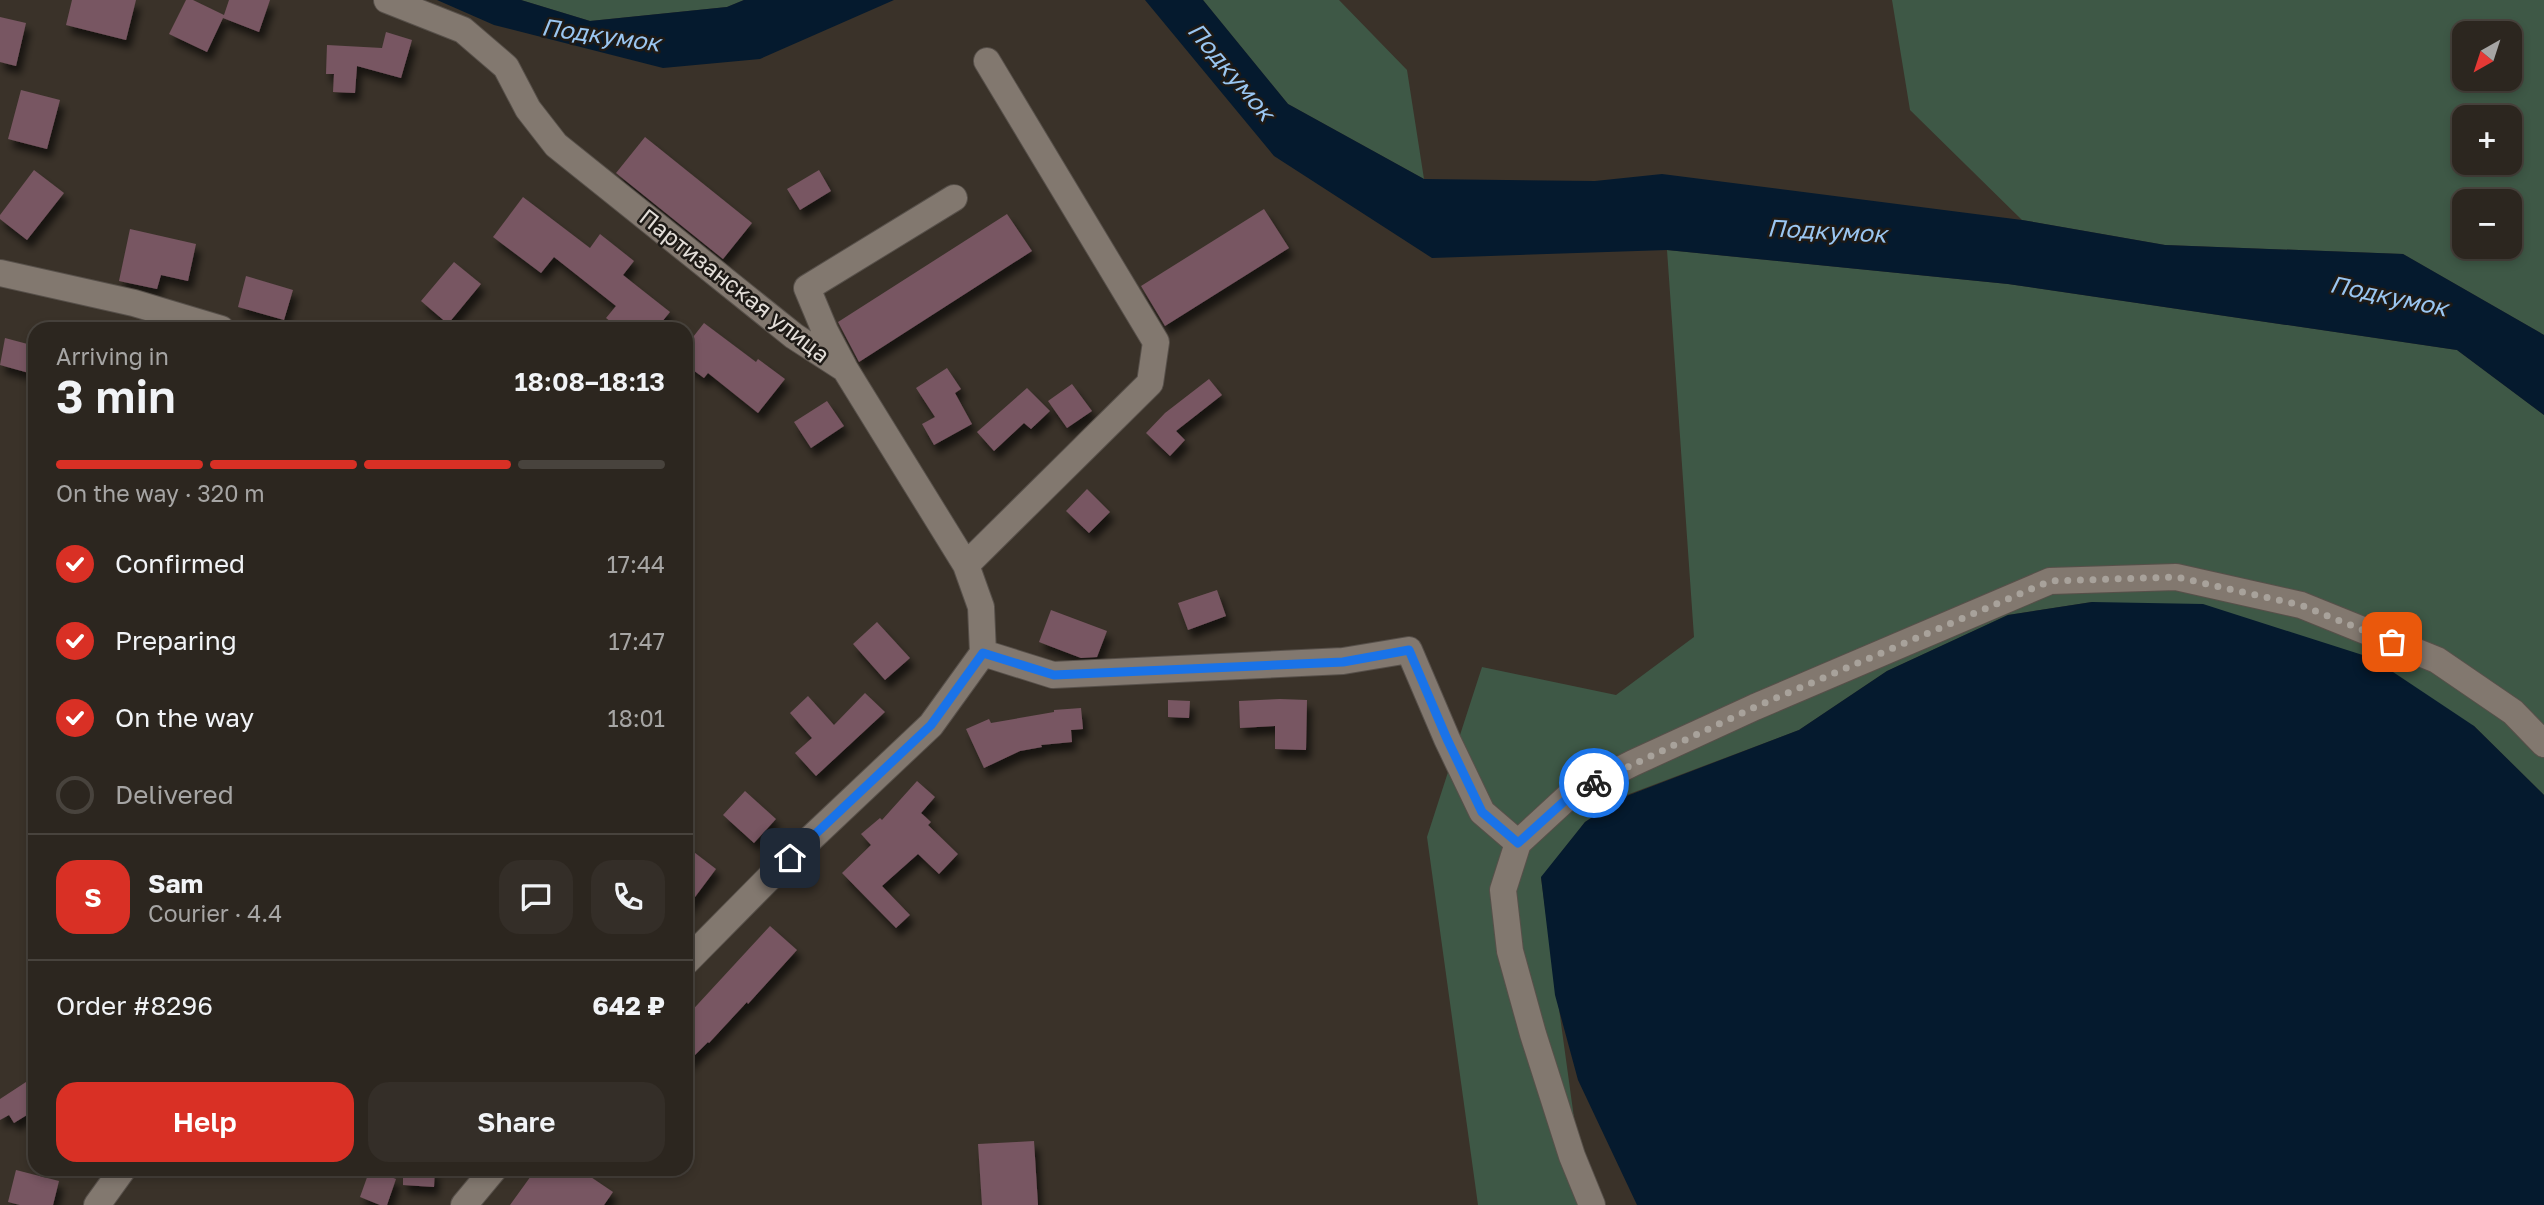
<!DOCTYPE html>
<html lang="en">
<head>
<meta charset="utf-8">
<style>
	:root { --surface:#2c261f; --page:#342e28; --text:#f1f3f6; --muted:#a6a5a4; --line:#48433d; --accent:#d93025 }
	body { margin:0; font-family:"Golos Text",sans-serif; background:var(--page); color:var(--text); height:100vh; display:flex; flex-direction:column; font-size:26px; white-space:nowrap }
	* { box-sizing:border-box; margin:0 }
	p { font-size:23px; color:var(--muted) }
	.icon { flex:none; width:38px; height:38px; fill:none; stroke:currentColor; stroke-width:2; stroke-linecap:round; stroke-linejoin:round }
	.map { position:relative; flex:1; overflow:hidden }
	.sheet { position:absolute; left:28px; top:322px; width:665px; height:854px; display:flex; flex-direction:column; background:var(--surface); border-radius:21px; box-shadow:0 4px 10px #0003,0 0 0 2px var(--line) }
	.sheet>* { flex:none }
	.needle { width:46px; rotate:219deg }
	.buttons { position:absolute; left:2452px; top:21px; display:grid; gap:14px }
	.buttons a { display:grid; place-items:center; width:70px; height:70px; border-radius:14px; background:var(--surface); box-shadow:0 4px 10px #0003,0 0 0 2px var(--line); font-size:35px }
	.pin { position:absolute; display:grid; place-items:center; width:60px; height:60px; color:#fff; margin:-30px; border-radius:14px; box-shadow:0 4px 10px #0006 }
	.courier { position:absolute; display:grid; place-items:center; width:70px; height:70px; margin:-35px; border:5px solid #1a73e8; border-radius:50%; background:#fff; color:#222; box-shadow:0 2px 9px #0007 }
	.head em { font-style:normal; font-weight:600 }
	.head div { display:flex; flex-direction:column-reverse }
	.head { display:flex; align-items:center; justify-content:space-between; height:119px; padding:0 28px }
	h1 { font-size:46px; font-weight:600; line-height:52px }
	.bar { display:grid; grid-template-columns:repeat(4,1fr); gap:10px 7px; align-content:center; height:84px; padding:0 28px }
	.bar i { height:9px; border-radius:5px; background:var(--line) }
	.bar .active { background:var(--accent) }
	.bar p { grid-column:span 4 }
	.line { display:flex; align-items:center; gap:18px; padding:0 28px; border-top:2px solid var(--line) }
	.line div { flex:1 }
	.round { display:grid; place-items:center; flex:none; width:74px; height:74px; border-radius:21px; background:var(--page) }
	ol { padding:0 28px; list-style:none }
	li { display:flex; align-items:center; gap:21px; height:77px }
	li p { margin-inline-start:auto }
	li .icon { padding:7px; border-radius:50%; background:var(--accent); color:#fff; stroke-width:4 }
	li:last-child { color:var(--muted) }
	li i { width:38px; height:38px; border:4px solid var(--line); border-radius:50% }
	.button { display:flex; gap:14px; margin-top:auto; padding:14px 28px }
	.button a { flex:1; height:80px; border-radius:21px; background:var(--accent); color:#fff; font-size:28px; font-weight:600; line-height:80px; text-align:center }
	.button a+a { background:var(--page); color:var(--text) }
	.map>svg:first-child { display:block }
</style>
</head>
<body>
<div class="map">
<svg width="2544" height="1205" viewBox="0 0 2544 1205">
	<defs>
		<filter id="shadow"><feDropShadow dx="4.5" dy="8" stdDeviation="3.5" flood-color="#0009"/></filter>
	</defs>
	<rect width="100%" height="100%" fill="#3a3229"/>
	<path fill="#3e5846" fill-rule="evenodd" d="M521,0h223l-17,7 -137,14z
		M1203,0h136l68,70 17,109 -136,-75z
		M1892,0h652v335l-141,-81 -238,-9 -143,-25 -112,-110zM2464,33h46v46h-46zM2464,117h46v46h-46zM2464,201h46v46h-46z
		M1667,250l341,34 449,66 87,65v380l-70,-69 -382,-124 -84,13 -121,56 -88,59 -175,66 -39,26 -44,56 45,327h-108l-51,-368 55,-170 134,28 78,-58z"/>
	<path fill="#051a2e" d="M437,0h84l69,21 137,-14 17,-7h150l-134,59 -97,9 -169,-43z
		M1145,0h58l85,104 136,75 171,2 67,-7 360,46 143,25 238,9 141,81v80l-87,-65 -449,-66 -341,-34 -235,8 -158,-102z
		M2092,602l111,2 169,54 102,68 70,69v410h-907l-59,-125 -23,-85 -14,-118 44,-55 39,-25 175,-67 88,-59 121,-56z"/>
	<path fill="#785662" filter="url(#shadow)" d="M72,0h64l-10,40 -60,-15z
		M186,0h7l31,15 5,-15h41l-11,32 -36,-14 -16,34 -38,-18z
		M0,17l26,6 -10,43 -16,-4z
		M386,32l26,8 -11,38 -44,-12 -2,27 -22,-1 1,-18h-8l1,-29 55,3z
		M21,90l39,10 -13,49 -39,-10z
		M645,137l107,86 -29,36 -107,-86z
		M34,170l30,23 -37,47 -27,-21v-4z
		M819,170l12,21 -31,19 -13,-21z
		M523,197l67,51 10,-14 34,27 -11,14 47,37 -14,17h-36l-14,-11 10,-12 -62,-49 -13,16 -48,-36z
		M1264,209l25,39 -124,78 -24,-40z
		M1007,214l25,37 -173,111 -21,-40z
		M130,229l66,15 -8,37 -27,-6 -4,14 -38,-8z
		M454,262l27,22 -33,40 -27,-23z
		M246,276l47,14 -9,30 -46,-13z
		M704,323l52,39 2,-3 27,20 -27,34 -50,-40 -4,5 -18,-13v-19z
		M5,338l30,8 -6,27 -29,-8z
		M947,368l14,21 -6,4 17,31 -38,21 -12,-21 13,-7 -19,-29z
		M1209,379l13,16 -46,36 9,9 -15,16 -24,-23 19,-20z
		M1072,384l20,27 -25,17 -19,-27z
		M1027,388l23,23 -19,18 -7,-6 -30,28 -17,-19z
		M827,401l17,25 -33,22 -17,-26z
		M1087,489l23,23 -21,21 -23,-22z
		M1217,590l9,26 -38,14 -10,-27z
		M1051,610l56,21 -10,26 -16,1 -42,-16z
		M877,622l33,36 -25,22 -32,-36z
		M865,693l20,19 -69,64 -21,-23 17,-15 -22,-25 18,-17 26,29z
		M1280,699l27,1 -1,50 -31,-1v-23l-35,2 -1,-27z
		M1168,700l22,1 -1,17 -21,-1z
		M1081,708l2,21 -12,1 1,12 -31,3 1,2 -22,4 -36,17 -18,-39 23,-10 2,4 63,-11v-2z
		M917,781l18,16 -14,16 10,9 -3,3 30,29 -19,20 -21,-20 -36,32 28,29 -14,13 -54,-55 29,-28 -10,-11 19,-16 2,2z
		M745,791l31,28 -22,24 -31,-28z
		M686,846l30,23 -30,40z
		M770,926l27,24 -49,54 -1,-2 -38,41 -1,-1 -22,22v-47z
		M26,1082l9,14v14l-21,13 -5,-8 -9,5v-21z
		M1034,1141l4,64h-56l-4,-61z
		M370,1169l26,10 -9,26h-7l-20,-8z
		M403,1169h32l-1,18 -31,-2z
		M536,1169h43l34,23 -9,13h-94z
		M16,1170l43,11 -6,24h-33l-12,-3z"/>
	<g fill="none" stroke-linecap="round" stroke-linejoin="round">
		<defs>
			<path id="minor" d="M387,0l76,30 43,37 22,42 28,36 238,191 51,33 121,196 15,42 2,46
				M0,273l134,30 87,26
				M844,367l-19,-36 -18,-43 147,-90
				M966,565l184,-182 6,-41 -169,-281
				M983,653l70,22 290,-14 66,-11 38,89 35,73 36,31
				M686,962l84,-85 161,-152 52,-72
				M97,1205l26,-36
				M464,1205l30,-36
				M1592,1205l-20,-49 -39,-122 -23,-83 -7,-61 15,-47 52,-48 63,-32 122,-56 295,-126 126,-4 125,28 136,55 76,52 31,32"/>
		</defs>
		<use href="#minor" stroke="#57504a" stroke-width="28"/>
		<use href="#minor" stroke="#82786f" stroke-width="26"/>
	</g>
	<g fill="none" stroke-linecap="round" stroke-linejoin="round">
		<path stroke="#a8a29b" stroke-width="7" stroke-dasharray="0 12.6" d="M1594,783l161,-76 295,-126 126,-4 125,28 91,37"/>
		<path stroke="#1a73e8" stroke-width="9" d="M790,858l141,-133 52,-72 71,22 289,-13 66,-12 38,89 35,73 36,31 52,-47 24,-13"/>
	</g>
	<g text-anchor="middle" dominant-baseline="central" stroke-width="5" stroke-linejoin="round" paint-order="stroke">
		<g font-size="23" fill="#e3ded9" stroke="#1e1a16">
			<text transform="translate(735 285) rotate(38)">Партизанская улица</text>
		</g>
		<g font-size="24" font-style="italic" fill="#9ac6f1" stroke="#1e1a16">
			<text transform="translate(601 34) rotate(8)">Подкумок</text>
			<text transform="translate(1232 71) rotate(50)">Подкумок</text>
			<text transform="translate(1827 230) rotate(3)">Подкумок</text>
			<text transform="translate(2389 295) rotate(12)">Подкумок</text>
		</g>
	</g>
</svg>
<div class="buttons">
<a><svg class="needle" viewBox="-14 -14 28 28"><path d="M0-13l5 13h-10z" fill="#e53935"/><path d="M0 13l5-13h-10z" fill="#a6a5a4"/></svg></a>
<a>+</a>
<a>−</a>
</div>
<div class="pin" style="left:2392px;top:642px;background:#ea580c"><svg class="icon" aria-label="bag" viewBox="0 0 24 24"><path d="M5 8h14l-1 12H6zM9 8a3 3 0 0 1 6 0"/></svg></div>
<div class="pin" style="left:790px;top:858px;background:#1f2937"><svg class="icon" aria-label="home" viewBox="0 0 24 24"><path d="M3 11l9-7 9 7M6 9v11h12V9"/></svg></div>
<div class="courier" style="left:1594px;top:783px"><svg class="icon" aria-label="bike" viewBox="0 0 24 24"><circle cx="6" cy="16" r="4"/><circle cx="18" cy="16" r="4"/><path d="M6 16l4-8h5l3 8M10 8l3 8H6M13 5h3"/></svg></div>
<section class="sheet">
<div class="head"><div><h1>3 min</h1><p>Arriving in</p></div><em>18:08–18:13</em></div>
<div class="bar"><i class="active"></i><i class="active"></i><i class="active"></i><i></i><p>On the way · 320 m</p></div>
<ol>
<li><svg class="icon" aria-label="check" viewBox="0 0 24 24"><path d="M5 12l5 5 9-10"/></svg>Confirmed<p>17:44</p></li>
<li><svg class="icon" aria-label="check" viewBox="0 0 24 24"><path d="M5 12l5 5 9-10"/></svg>Preparing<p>17:47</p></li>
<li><svg class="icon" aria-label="check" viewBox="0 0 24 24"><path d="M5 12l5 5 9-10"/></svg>On the way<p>18:01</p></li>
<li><i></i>Delivered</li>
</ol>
<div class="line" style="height:126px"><b class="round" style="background:var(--accent);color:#fff">S</b><div><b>Sam</b><p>Courier · 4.4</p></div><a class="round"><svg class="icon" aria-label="chat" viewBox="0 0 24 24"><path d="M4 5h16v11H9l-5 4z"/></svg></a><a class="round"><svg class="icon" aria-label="phone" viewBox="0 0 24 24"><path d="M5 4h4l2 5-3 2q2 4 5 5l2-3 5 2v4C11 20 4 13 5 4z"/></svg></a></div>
<div class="line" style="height:91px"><div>Order #8296</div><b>642 ₽</b></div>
<div class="button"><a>Help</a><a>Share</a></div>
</section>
</div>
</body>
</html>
